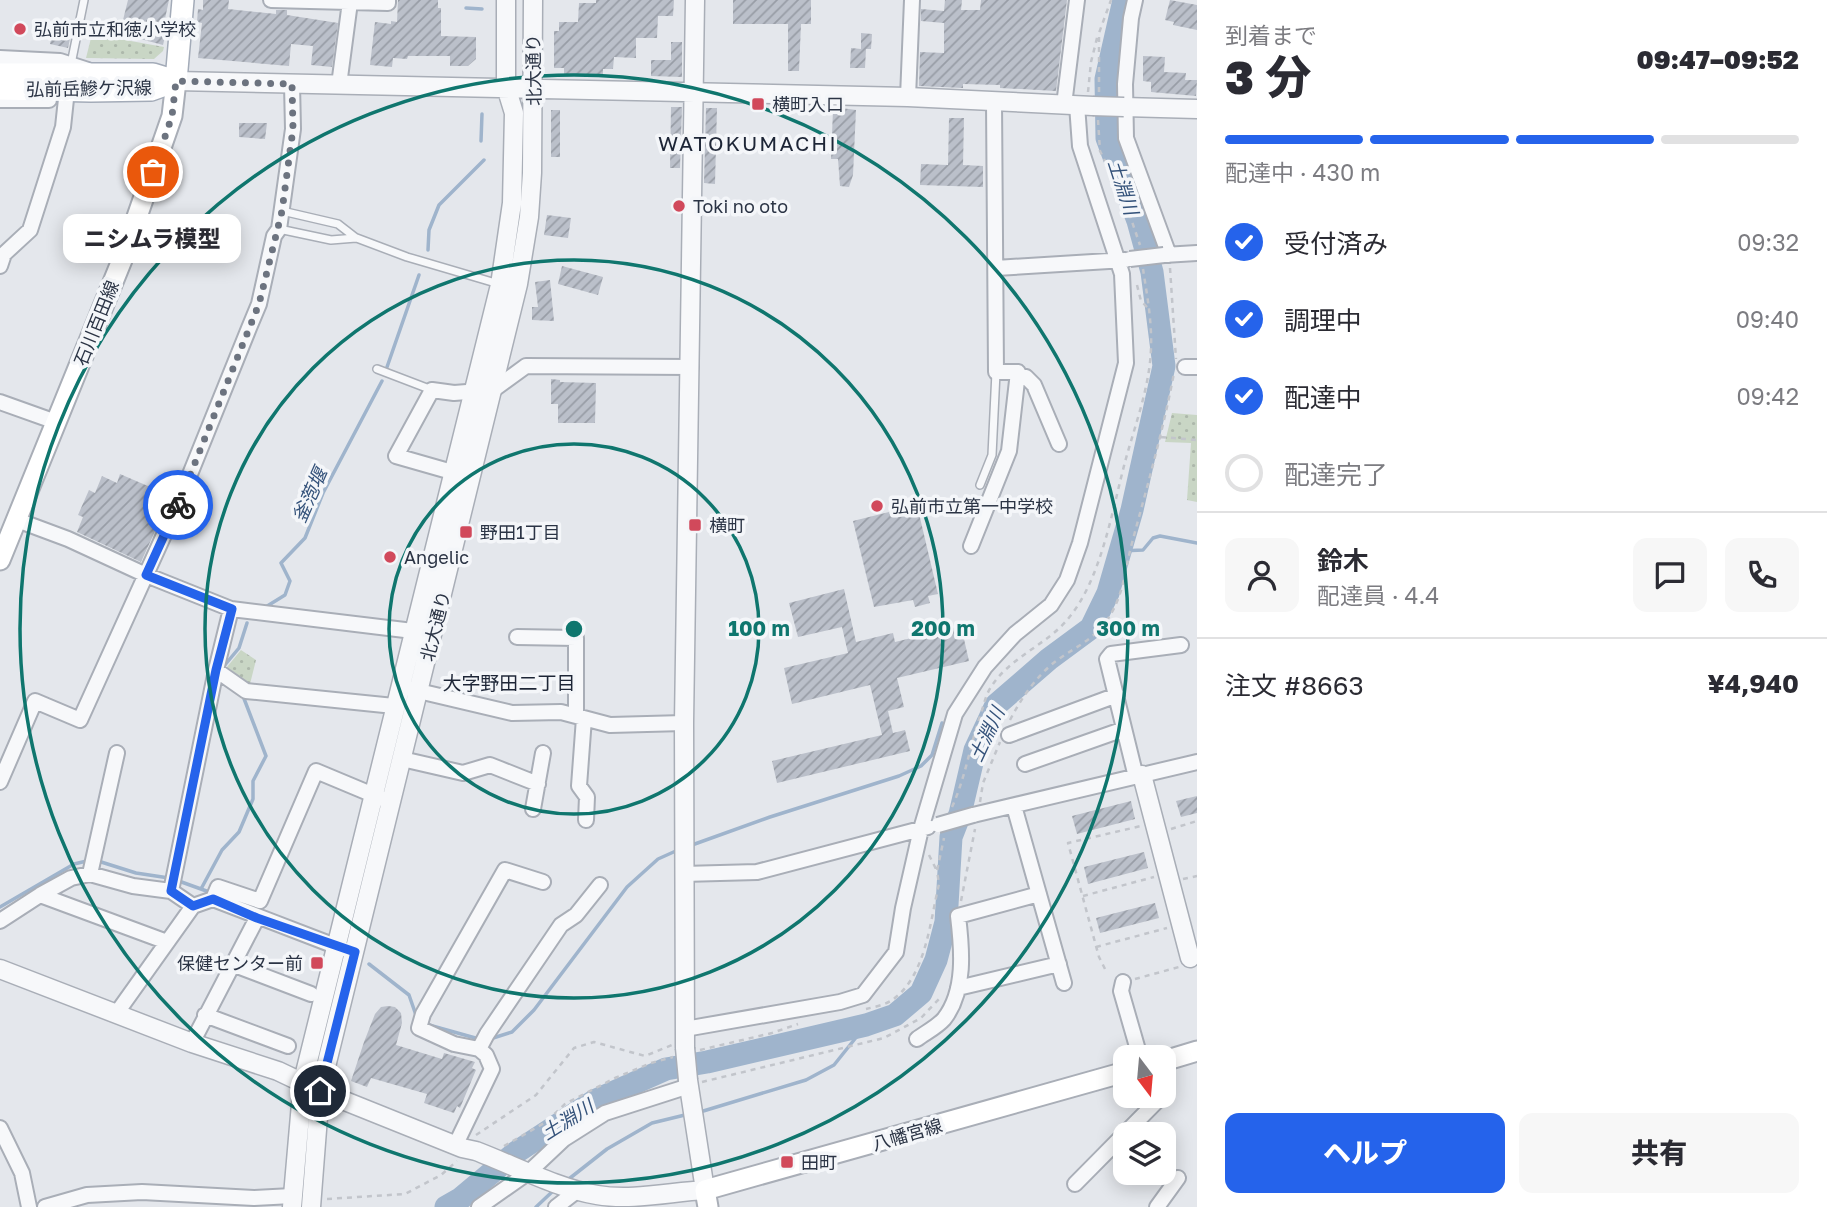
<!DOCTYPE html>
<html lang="ja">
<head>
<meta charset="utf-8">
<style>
	:root { --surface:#fff; --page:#f7f7f7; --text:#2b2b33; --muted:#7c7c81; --line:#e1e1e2; --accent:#2563eb }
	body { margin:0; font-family:"Golos Text","Noto Sans JP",sans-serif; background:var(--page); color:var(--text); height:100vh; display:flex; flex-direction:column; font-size:26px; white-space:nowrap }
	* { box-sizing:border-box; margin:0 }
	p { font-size:23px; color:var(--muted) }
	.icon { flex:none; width:38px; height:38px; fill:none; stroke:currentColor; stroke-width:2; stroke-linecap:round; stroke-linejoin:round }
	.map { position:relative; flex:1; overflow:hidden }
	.drawer { display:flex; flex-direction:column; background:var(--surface); width:630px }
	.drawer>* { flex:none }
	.needle { width:46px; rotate:164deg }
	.buttons { position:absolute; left:1113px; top:1045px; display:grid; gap:14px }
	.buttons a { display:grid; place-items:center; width:63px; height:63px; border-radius:14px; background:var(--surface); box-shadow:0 4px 18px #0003; font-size:35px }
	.pin { position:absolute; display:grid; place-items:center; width:60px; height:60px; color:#fff; margin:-30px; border:4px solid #fff; border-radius:50%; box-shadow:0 2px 7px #0007 }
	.courier { position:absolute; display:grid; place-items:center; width:70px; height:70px; margin:-35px; border:5px solid #2563eb; border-radius:50%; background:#fff; color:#222; box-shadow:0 2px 9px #0007 }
	.bubble { position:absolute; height:49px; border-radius:14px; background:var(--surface); box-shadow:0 4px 18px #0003; font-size:23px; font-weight:800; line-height:49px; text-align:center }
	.head em { font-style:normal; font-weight:800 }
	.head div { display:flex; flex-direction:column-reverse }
	.head { display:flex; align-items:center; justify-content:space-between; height:119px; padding:0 28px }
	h1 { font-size:46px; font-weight:800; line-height:52px }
	.bar { display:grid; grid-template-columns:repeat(4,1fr); gap:10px 7px; align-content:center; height:84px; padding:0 28px }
	.bar i { height:9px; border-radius:5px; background:var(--line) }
	.bar .active { background:var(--accent) }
	.bar p { grid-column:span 4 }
	.line { display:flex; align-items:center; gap:18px; padding:0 28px; border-top:2px solid var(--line) }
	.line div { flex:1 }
	.round { display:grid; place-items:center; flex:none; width:74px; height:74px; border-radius:14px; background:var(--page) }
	ol { padding:0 28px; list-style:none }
	li { display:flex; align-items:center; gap:21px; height:77px }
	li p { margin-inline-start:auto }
	li .icon { padding:7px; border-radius:50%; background:var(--accent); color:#fff; stroke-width:4 }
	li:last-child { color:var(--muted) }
	li i { width:38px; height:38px; border:4px solid var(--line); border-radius:50% }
	.cta { display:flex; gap:14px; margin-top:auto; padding:14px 28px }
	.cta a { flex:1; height:80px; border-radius:14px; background:var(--accent); color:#fff; font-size:28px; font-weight:800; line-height:80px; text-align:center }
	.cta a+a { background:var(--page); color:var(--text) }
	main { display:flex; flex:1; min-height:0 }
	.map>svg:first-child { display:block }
</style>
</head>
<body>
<main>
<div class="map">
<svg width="1197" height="1207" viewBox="0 0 1197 1207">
	<defs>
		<pattern id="park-dots" width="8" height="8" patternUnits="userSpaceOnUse" patternTransform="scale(1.75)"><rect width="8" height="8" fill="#c9d6c5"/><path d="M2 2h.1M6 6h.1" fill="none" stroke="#adb8ab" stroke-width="1.8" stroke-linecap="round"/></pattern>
		<pattern id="building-hatch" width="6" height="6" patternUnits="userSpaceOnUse" patternTransform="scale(1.75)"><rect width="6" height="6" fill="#bbc0ca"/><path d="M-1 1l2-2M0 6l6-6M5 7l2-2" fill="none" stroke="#989da6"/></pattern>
	</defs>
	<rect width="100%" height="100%" fill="#e4e7ec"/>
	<path fill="url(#park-dots)" d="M92,34l72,13 -1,4 -9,8 -68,-1z
		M1172,413l25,2v87l-10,-2 4,-57 -26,-1z
		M241,650l15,10 -6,24 -23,-17z"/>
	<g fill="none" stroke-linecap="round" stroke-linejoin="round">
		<path stroke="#9fb4cc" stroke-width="3.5" d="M466,8l16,1
			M481,141l1,-27
			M428,250l1,-20 10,-25 45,-45
			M387,367l32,-92
			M1120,551l23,-1 10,-12 7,-2 37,7
			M264,608l21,-13 5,-14 -9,-18 24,-25 18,-45 59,-112
			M224,666l15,-18 8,-25
			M692,845l78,-28 129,-41 22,-10 11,-11 10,-32
			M98,861l38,12 33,5
			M176,880l36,13
			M201,889l21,-39 17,-18 14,-33v-18l13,-25 -23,-60
			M0,907l74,-43 17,-4
			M369,964l40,31 8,23
			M429,1025l50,14
			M490,1039l22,-7 22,-22 93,-123 31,-28 20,-9
			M700,1112l106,-32 28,-15 32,-40
			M565,1182l42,-33 45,-26 37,-9
			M536,1207l17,-16"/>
		<path stroke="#9fb4cc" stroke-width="23" d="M446,1207l14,-8 55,-46 79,-52 72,-32 41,-7 159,-37 29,-10 26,-22 15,-33 10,-38 5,-85 9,-23 15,-64 21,-45 53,-46 42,-31 17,-35 24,-83 32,-144 -12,-94 -14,-51 -31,-83 -1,-59 18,-79"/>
	</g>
	<path fill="url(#building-hatch)" d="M128,0h41l-6,28h4l-4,17 -49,-13 3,-13 6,1z
		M203,0h26l-1,9 48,5v-4h11v5l51,8 -6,44 -21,-2 2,-19 -22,-2 -2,22 -91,-8 4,-35 -5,-1 1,-13 5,1z
		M398,0h40v8h3v28l35,1v22l-8,7h-18v-10h-42l-1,3 -14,-1 -1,9 -22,-2 5,-43 16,2v-3l6,1z
		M596,0h78l-1,16h-15l-1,22h-21v20l-22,-1 -1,12h-10v7h-39v-8h-10v-37h5v-9h19l1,-19h17z
		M733,0h78v24h-10l-2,47h-11v-47h-55z
		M945,0h17l-1,10h19l1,-10h86l-11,91 -56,-3v-3l-37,-1v4l-44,-2 1,-34 24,1v-30l-23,-2v-12l23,2z
		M1170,0l27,5v25l-24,-5 1,-3 -9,-2z
		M53,30l18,4 -3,14 -18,-4z
		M861,33l11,1 -1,15h-5l-1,19h-15l1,-20 10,1z
		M671,42h11v35l-31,-1v-16h20z
		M1143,56l22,1 -1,15 22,1 -1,7h12l-1,16 -45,-4v-10l-8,-1z
		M671,107h11l-2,61h-10z
		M706,108h11l-2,76 -11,-1z
		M841,108l15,2 -3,65 -4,12 -9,-1 -2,-27h-7l2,-49z
		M551,110h9v47h-9z
		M949,118h15l-1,47 20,1v21l-63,-2 1,-21 27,1z
		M239,123h28l-2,16 -26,-2z
		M547,215l24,3 -3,20 -24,-3z
		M562,266l41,11 -5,18 -40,-11z
		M550,280l4,41 -22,-1v-13h6l-3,-25z
		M551,379l9,1v2l36,1 -1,40h-37v-19h-7z
		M120,474l51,22 -30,66 -64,-30 6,-15 -5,-2 11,-25 6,3 7,-17 15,7z
		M917,505l21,89 -10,2 2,7 -15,4 -2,-7 -39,7 -21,-86z
		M844,589l12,53 37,-9 2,9 66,-16 8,35 -72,17 7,29 -16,4 5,22 12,-3 5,21 -133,32 -5,-22 110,-26 -12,-50 -78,19 -8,-36 64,-15 -6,-26 -44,10 -9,-34z
		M1197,796v17l-16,4 -5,-16z
		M1131,801l4,18 -58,15 -5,-18z
		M1144,852l4,16 -60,16 -4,-17z
		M1155,903l4,15 -59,15 -4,-15z
		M388,1006l7,1 6,6 1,10 -6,22 46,14 2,-6 31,9 -3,6 4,2 -16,38 -3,-2 -3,7 -30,-10 3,-9 -56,-16 -4,9 -16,-6 13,-39 11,-28 6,-7z"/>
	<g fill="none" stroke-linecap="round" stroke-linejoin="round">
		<defs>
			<path id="service" d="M71,64l13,-64
				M279,229l52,11 25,-2 -18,-14 -56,-13
				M354,237l53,20 92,27
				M377,369l55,21
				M980,485l12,-30 4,-83"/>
			<path id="minor" d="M271,0l117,3v-3
				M1135,0l-4,18 -6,66 1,54 43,117
				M0,58l60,3 28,9
				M339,85l11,-83
				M908,97l4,-97
				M0,100h49
				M1064,105l13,-105
				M1164,255l33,-2
				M0,266l4,-12 26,-24 33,-103 3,-28
				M996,268l129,-8
				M1185,367h12
				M1018,376l8,1 8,8 25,59
				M0,402l56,20
				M452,472l-56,-16 36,-66 22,3 39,-3 33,-24 165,1
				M17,520l51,19 78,36 85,34 182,22
				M971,546l38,-95 9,-79h-22l-2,-270
				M517,637l59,1v78
				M216,670l30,21 148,15
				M410,689l102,24 49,-1 49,13 74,-2
				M584,718l-5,68 8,11 -1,23
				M1009,735l108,-40
				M402,759l61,14 27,-8 48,19
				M1025,764l99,-35
				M1136,777l-29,-118 4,-5 70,-9
				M0,782l35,-81 45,19 98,-216 71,-176 10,-24 15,-68 5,-7 14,-100 -1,-45
				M1014,806l50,177
				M533,809l10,-56
				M973,815l224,-53
				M90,874l27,-121
				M683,874l74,-2 171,-45
				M171,891l45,-221 15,-61
				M40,895l127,47
				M213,899l5,-12 42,14 56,-130 67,28
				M0,921l40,-26 31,-17 19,-4 43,12 38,5 22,15
				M232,964l79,30
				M1123,982l-2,9 19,66
				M958,988l101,-24
				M116,1014l77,-108 20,-7 130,50
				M205,1015l83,31
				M685,1029l155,-27 23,-7 33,-43 7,-44 18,-79 34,-115 30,-47 30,-33 36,-29 16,-25 13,-37 46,-180 -4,-89 -42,-128 -3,-41
				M917,1039c8,-6 20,-12 27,-20 22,-28 18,-70 14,-103l81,-22
				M192,1043l65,-125
				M479,1049l8,-15 74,-109 15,-10 24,-30
				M0,1128l22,45 7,34
				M456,1144l36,-75 -6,-14 -7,-6 -25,-5 -35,-16 4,-14 82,-144 38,12
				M1075,1184l87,-88
				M45,1207l42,-12 55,-3 112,6 38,-2
				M479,1207l50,-35 35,-33 41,-26 84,-27
				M556,1207l22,-17
				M1157,1207l21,-29"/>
			<path id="tertiary" d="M176,81l732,16 185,9
				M1124,107l73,2
				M1142,775l48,183
				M0,969l192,74 86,28 42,20 142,57 14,3c37,14 83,38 121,44 35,6 73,-3 108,-5l-17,-110
				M685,1048l-1,-325 11,-723
				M292,1207l11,-126 197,-796 12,-82 2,-90 -8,-26v-87
				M311,1207l9,-116 198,-807 11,-67 3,-44 1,-173"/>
			<path id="secondary" d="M0,560l122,-300 50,-144 4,-35
				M1164,1061l33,-10
				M708,1207l-3,-17 420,-118"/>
			<path id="primary" d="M0,74h153l23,7
				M176,81l7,-81
				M0,89l91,2 60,-1 25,-9"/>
		</defs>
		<use href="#service" stroke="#a9aeb7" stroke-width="10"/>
		<use href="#minor" stroke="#a9aeb7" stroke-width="18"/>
		<use href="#tertiary" stroke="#a9aeb7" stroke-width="21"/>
		<use href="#secondary" stroke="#a9aeb7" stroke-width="23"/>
		<use href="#primary" stroke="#a3abb8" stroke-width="24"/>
		<path stroke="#c2c5cb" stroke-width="2.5" stroke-dasharray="5 5" stroke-linecap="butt" d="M1088,92l3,-30 7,-28
			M1099,92v-59l12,-33
			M1098,120l2,31 25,50 15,44
			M1170,268l6,91
			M1137,285l4,16 8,8
			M1161,437l36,3
			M1010,720c11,-21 23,-39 41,-55 18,-15 40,-23 54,-42 19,-26 19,-50 27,-80 15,-56 31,-112 42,-170
			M980,802l3,-19 17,-41
			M952,807c13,-28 18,-61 28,-91 4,-10 5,-20 11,-29 18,-29 55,-42 76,-67 34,-39 45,-109 58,-158 10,-37 25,-76 26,-114 1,-27 -4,-53 -8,-79
			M1171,829l26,-8
			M929,855l8,16
			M1183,879l14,-3
			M1083,896l71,-19
			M961,901l14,-72
			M1096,947l71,-19
			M1105,969l-6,-12 -31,-114 73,-17
			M1135,979l44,-12
			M866,1009c8,-2 19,-4 26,-9 34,-23 38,-79 47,-116l-2,-13 7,-33
			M700,1050l72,-17 26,-9
			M702,1082l182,-44 37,-20 18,-19
			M476,1135l60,-40 38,-47 20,-6 51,14 27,-11
			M504,1146l42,-24 19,-18 50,-26 36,-15 22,-6
			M327,1199l78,-5 36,-19 16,-14"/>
		<use href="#service" stroke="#f7f8fa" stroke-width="7"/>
		<use href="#minor" stroke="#f7f8fa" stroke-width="14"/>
		<use href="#tertiary" stroke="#f7f8fa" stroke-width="18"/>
		<use href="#secondary" stroke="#fff" stroke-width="19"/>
		<use href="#primary" stroke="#fff" stroke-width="21"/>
		<defs>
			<path id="minor-bridge" d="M1130,259l34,-4
				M938,825l35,-10"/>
			<path id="tertiary-bridge" d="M1093,106l31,1
				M685,1048l3,32"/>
		</defs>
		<use href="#minor-bridge" stroke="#a9aeb7" stroke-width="18" stroke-linecap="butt"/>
		<use href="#tertiary-bridge" stroke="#a9aeb7" stroke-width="21" stroke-linecap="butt"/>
		<use href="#minor-bridge" stroke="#f7f8fa" stroke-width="14"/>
		<use href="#tertiary-bridge" stroke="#f7f8fa" stroke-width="18"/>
	</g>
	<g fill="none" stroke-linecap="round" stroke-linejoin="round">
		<path stroke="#6c737f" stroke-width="7" stroke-dasharray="0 12.6" d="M153,172l19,-56 4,-35 116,3 1,45 -11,82 -23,93 -81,201"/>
		<path stroke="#2563eb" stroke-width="9" d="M178,505l-32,70 86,34 -16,61 -45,221 22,15 20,-7 44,19 98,34 -35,139"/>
	</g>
	<g fill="none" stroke="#0f766e" stroke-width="3.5">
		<circle cx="574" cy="629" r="185"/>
		<circle cx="574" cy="629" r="369"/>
		<circle cx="574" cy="629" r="554"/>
	</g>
	<g fill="#d1495b" stroke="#f4f6f9" stroke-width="2.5">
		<circle cx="20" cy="29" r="7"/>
		<rect x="751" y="97" width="14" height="14" rx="3.5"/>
		<circle cx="679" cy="206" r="7"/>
		<circle cx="877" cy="506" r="7"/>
		<rect x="688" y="518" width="14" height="14" rx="3.5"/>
		<rect x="459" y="525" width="14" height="14" rx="3.5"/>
		<circle cx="390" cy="557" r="7"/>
		<rect x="310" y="956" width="14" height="14" rx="3.5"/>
		<rect x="780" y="1155" width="14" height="14" rx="3.5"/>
	</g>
	<g text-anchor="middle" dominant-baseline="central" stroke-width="7" stroke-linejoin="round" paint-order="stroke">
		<g font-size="18" fill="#2b3445" stroke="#f4f6f9" text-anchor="start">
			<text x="34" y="29">弘前市立和徳小学校</text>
			<text x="772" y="104">横町入口</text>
			<text x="693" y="206">Toki no oto</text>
			<text x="891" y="506">弘前市立第一中学校</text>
			<text x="709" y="525">横町</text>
			<text x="480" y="532">野田1丁目</text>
			<text x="404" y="557">Angelic</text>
			<text x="303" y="963" text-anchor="end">保健センター前</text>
			<text x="801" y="1162">田町</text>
		</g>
		<g font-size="18" fill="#2b3445" stroke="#f4f6f9">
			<text transform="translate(533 70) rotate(-91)">北大通り</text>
			<text transform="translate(89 88) rotate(-1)">弘前岳鰺ケ沢線</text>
			<text transform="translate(96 323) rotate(-68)">石川百田線</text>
			<text transform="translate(435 626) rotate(-76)">北大通り</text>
			<text transform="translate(907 1134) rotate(-16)">八幡宮線</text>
		</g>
		<g font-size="19" font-style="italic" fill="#34527a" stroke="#f4f6f9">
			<text transform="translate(1124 187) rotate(72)">土淵川</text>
			<text transform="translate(309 495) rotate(-66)">釜萢堰</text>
			<text transform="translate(986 734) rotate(-65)">土淵川</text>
			<text transform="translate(567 1119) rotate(-32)">土淵川</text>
		</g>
		<g font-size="19" fill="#1d2536" stroke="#f4f6f9">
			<text x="509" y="682">大字野田二丁目</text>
		</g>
		<g font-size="21" letter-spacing="2" fill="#1d2536" stroke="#f4f6f9">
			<text x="748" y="143">WATOKUMACHI</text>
		</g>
	</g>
	<circle cx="574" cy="629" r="10" fill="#0f766e" stroke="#f4f6f9" stroke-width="3.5"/>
	<g font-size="21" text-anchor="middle" font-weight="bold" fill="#0f766e" stroke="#f4f6f9" stroke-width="7" stroke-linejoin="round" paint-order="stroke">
		<text x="759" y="636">100 m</text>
		<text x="943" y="636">200 m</text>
		<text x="1128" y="636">300 m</text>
	</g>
</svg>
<div class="buttons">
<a><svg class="needle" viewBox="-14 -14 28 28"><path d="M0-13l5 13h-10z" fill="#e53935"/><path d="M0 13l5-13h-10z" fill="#7c7c81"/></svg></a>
<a><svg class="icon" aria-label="layers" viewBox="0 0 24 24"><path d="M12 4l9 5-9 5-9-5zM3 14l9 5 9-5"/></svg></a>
</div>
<div class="pin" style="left:153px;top:172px;background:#ea580c"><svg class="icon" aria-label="bag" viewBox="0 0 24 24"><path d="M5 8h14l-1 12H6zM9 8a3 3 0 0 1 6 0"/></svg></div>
<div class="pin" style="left:320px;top:1091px;background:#1f2937"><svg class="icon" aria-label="home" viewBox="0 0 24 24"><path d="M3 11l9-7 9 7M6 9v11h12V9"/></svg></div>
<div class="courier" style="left:178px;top:505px"><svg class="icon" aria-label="bike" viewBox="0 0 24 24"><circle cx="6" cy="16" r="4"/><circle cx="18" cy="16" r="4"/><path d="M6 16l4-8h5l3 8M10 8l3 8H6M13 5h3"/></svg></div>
<div class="bubble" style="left:63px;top:214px;width:178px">ニシムラ模型</div>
</div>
<section class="drawer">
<div class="head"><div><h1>3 分</h1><p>到着まで</p></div><em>09:47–09:52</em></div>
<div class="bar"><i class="active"></i><i class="active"></i><i class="active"></i><i></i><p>配達中 · 430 m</p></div>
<ol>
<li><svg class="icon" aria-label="check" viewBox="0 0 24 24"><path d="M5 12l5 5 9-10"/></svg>受付済み<p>09:32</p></li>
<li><svg class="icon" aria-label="check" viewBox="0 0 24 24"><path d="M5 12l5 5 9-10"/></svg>調理中<p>09:40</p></li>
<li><svg class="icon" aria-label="check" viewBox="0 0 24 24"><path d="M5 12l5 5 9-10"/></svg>配達中<p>09:42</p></li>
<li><i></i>配達完了</li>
</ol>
<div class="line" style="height:126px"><a class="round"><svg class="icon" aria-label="person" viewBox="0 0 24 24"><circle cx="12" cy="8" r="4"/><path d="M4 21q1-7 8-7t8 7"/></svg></a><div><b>鈴木</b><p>配達員 · 4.4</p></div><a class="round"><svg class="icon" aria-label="chat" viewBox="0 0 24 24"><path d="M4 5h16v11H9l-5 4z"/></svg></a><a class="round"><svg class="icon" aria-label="phone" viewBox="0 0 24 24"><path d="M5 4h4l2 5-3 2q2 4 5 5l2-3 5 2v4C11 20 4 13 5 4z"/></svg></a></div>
<div class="line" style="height:91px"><div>注文 #8663</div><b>¥4,940</b></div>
<div class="cta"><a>ヘルプ</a><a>共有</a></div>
</section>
</main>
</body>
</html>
